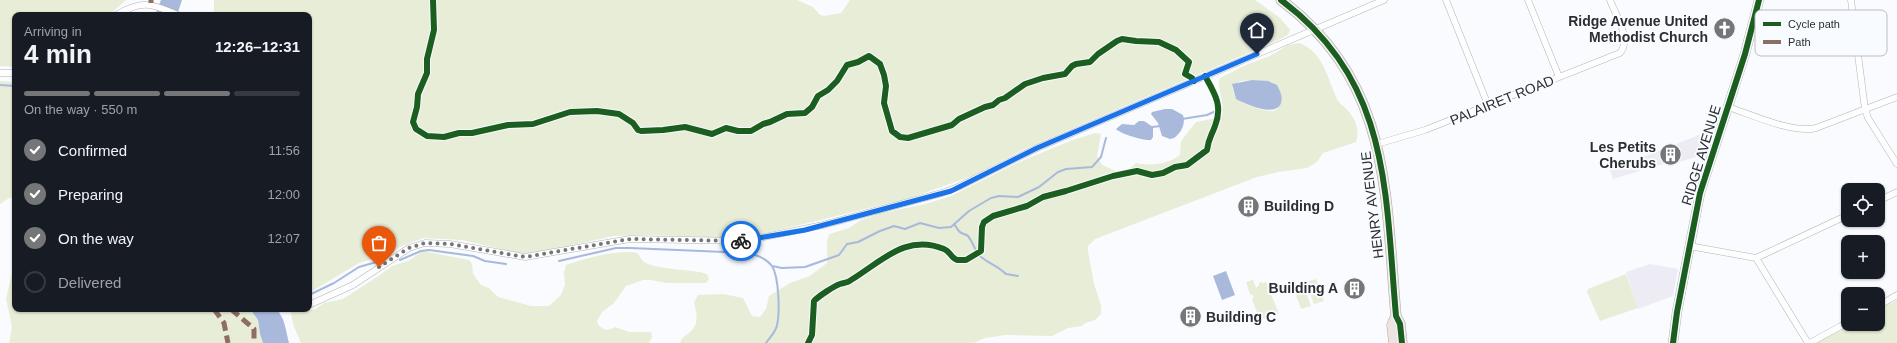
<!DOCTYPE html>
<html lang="en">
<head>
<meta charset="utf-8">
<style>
	:root { --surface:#171b24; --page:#20242c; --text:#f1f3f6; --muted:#9ea1a6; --line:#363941; --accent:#747677 }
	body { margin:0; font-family:Arial,sans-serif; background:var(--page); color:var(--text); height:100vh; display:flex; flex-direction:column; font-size:15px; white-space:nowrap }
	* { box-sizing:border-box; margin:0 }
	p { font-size:13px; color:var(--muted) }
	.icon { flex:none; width:22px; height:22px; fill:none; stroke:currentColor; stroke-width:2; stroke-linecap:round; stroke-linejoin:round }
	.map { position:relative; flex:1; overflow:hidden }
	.sheet { position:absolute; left:12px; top:12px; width:300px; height:300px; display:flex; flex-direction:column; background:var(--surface); border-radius:8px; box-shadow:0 1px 3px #0004 }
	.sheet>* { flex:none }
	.controls { position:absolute; left:1841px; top:183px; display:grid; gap:8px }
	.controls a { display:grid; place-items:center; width:44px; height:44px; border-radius:8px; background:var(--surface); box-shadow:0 1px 3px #0004; font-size:20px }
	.pin { position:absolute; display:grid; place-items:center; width:34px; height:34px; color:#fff; margin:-41px -17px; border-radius:50% 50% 50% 0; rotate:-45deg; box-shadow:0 0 4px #0007 }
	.pin .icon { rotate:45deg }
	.courier { position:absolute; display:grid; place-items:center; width:40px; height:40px; margin:-20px; border:3px solid #1a73e8; border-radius:50%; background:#fff; color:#222; box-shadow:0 1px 5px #0007 }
	.overview em { font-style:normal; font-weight:600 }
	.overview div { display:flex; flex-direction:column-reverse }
	.overview { display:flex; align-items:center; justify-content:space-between; height:68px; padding:0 12px }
	h1 { font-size:26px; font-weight:600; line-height:30px }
	.bar { display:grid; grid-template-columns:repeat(4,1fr); gap:6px 4px; align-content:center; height:48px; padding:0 12px }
	.bar i { height:5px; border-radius:3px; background:var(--line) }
	.bar .on { background:var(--accent) }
	.bar p { grid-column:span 4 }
	ol { padding:0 12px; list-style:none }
	li { display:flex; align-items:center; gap:12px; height:44px }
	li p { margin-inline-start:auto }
	li .icon { padding:4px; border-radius:50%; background:var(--accent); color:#fff; stroke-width:4 }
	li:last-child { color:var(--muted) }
	li i { width:22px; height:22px; border:2px solid var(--line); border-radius:50% }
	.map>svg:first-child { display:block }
</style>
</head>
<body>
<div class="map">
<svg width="1897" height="343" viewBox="0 0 1897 343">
	<rect width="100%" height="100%" fill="#f9fbfe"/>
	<path fill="#edecf5" d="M1714,129l-9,27h-6l-22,7 -14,1 -50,15 -3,-9z
		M1650,264l28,5 -5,27 -35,13 -12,-37z"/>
	<path fill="#e8edd7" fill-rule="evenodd" d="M0,0h126l-17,15h-94v52l-15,-1z
		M214,0h583l16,7 7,8 4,1 17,-3 9,-13h405l25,18 10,12 -2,5 -12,6 -249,107 -55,28 -62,22 -155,38 -16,2 -99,-3 -26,1 -83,18 -14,-1 -55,-13 -39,-2 -23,9 -9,6 -32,10 -50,30v-278h-95z
		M1299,43c24,9 28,33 37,54 1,5 9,10 12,14 8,8 12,21 8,31l-33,11 -6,9 -10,6 -29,4 -21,5 -162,62 -7,7v5l6,33 7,21v9l-6,6 -10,3 -3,3 -14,2 -16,8 -47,-1 -20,3 -11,5h-294c2,-7 8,-8 13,-14 6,-7 3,-19 1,-27l4,-7 25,-1 20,4 9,18 8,1 6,-8 3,-13 21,-13 20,-7 17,-13c1,-8 -2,-24 3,-29l19,-6 12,-8 20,-7 45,-9 25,-8 66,-33 53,-22 25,-8 6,1 -4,22 5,9 16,7 9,-1 9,-8c16,3 30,2 44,-8l1,-14 15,-19 26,-5c3,-14 -6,-33 -2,-39l28,-14 22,-8 18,-11zM1252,80l20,2 9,19c-1,4 -3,9 -8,10 -10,1 -28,-7 -37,-12l-4,-12 8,-6z
		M0,81l15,1v114l-6,2 -9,6z
		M423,251l46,9 3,4 1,10 8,11 8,3 9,9 33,9h18l12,-11 4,-10 -1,-12 2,-8c15,-6 55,-16 71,-12 3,2 3,5 5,7 7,10 53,9 65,14l2,5 -3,4h-39l-16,-3h-8l-17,6 -12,17 -12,9 -5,9 1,3c5,7 10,7 17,3l14,5h22l1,5 -3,6h-348l-8,-19 -3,-15 11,2 10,-1 5,-1 8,-6 19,-4 37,-24 12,-9 16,-5z
		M15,261v48h235l8,11 2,14 3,9h-254l3,-16 -6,-28z
		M1626,274l12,34 -38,13 -13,-29 1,-3z
		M1316,279l8,22 -10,3 -8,-22z
		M1253,280l3,8 3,-3v-3l4,1 3,-1 12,29v2l-18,7 -8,-21 2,-3 -4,-2 -4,-12z
		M1303,284l8,22 -10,3 -8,-22z
		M1897,300v43h-80l35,-19h26v-14z"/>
	<path fill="#a8b9dc" d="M161,0h21l-5,15h-22z
		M1252,80l16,1 9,4c3,6 6,11 4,18 -5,15 -36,1 -45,-4l-4,-15z
		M1165,109h7l11,6c3,9 -2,18 -9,23l-4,1 -8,-3 -4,-13 -7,-9 1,-2z
		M1139,121h5l9,6v10l-2,3c-7,1 -30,-6 -35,-11l6,-5 12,1z
		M1226,271l9,24 -13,5 -9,-24z
		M250,309h26c9,8 10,23 13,34h-26l-3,-9 -2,-14z"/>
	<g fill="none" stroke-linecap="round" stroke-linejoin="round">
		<path stroke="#a8b9dc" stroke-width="2" d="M0,85l15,1
			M1182,119l25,-4 11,-5
			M1152,127l9,-1
			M954,224c2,2 4,7 6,8 2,2 6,2 8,4 6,7 6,15 13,21 9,7 17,9 25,17l12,2
			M400,260l21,-9 8,-1 44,6 12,5 21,3
			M559,261l57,-13h14l118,5c9,2 18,5 24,13 7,11 8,46 5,59 -1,7 -7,12 -11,18
			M772,266l10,2 23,-1 34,-12 8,-11 11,-2 22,-11 14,-5 11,3 15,-6 19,5 12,-1 18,-16 22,-13 8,-2 19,1 21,-10 19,-15 8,-3 26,-2 9,-10 5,-19
			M309,295l25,-12 25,-16 21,-6"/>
		<defs>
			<path id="street" d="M1446,0l42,105
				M1528,0l31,77
				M1851,0l14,109 3,9 29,46
				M116,15c26,-15 35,-12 62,0
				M0,73h15
				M1728,107c22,7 65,27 88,21l81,-31
				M1377,144l48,-14 195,-77c12,-14 -5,-39 -10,-53
				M1878,201l19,-9
				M1689,246l67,12 92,-43
				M1756,258l52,85
				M309,305l44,-20 56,-37 16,-5 25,1 75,13 105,-18 115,2 78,-16 119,-32 16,-6 79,-39 347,-148
				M1878,306l19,-11
				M1810,343l38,-21"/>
			<path id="secondary" d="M1673,343l4,-31 23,-119 45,-139 14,-54"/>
			<path id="primary" d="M1281,0c110,82 104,192 115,316l4,8 2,19
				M1394,343l-2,-18 4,-9"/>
		</defs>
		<use href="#street" stroke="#b3b4b6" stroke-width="7"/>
		<use href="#secondary" stroke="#b3b4b6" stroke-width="10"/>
		<use href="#primary" stroke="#b2a7a3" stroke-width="11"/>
		<use href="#street" stroke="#fefeff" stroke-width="6"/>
		<use href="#secondary" stroke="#fefeff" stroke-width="9"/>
		<use href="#primary" stroke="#ebe4e1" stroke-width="10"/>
		<path stroke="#8d6e63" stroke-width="5" stroke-dasharray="10 5" stroke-linecap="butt" d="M151,3v-3
			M214,309l10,14 4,20
			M231,309l23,20v14"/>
		<defs>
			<path id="cycleway" d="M433,0l1,30 -7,29v14l-9,21 -1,13 -4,15 3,7 11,7 17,1 15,-4h13l36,-8 25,-1 37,-12 27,-1 22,3 14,9 5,7 3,1 22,-1 22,-3 27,7 14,-6 12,3h13l12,-7 7,-2 17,-8 18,-1 7,-6 6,-11 10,-6 9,-9 10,-16 11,-3 11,-6 11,8 4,11 2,11 -2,17 8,28 8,6 8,1 44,-13 7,-6 26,-12 8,-2 6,-5 6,-2 20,-14 18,-6 22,-4 7,-8 4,-2 14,-2 8,-8 19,-13 5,-2 14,2 23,1 17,8 13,12 -4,12 7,4 2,3
				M1281,0c110,82 104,192 115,316l4,8 2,19
				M808,343l4,-8 2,-34c5,-5 20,-15 26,-17 3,-1 8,-1 11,-4 30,-18 55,-47 93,-31 6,2 7,9 13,11h9l15,-9 1,-24 2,-5 9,-6 34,-10 16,-9 23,-6 47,-15 24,-5 15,4 11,-2 12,-6 12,-2 20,-15c2,-13 4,-13 8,-24 8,-20 0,-32 -10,-50
				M1673,343l4,-31 23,-119 45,-139 14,-54"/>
		</defs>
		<use href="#cycleway" stroke="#f8fbff" stroke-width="8"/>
		<use href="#cycleway" stroke="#1b5e20" stroke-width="6"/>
	</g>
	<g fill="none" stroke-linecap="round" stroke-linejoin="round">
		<path stroke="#747677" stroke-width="4" stroke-dasharray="0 7.2" d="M379,267l30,-19 16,-5 25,1 75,13 105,-18 111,2"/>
		<path stroke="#1a73e8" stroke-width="5" d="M741,241l64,-11 146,-39 86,-43 220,-94"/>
	</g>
	<defs>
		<symbol id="church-disc" viewBox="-11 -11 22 22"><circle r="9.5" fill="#747677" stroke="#f8fbff"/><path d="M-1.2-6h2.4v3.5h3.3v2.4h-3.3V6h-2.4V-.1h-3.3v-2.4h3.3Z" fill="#fff"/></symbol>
		<symbol id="building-disc" viewBox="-11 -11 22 22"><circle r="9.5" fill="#747677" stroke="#f8fbff"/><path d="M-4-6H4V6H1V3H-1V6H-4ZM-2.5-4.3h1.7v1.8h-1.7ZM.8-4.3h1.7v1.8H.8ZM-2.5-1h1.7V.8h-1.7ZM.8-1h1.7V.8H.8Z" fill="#fff"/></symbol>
	</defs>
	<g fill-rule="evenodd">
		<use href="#church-disc" x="1712" y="16" width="25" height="25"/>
		<use href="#building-disc" x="1658" y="142" width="25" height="25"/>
		<use href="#building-disc" x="1236" y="194" width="25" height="25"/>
		<use href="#building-disc" x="1342" y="276" width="25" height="25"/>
		<use href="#building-disc" x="1178" y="304" width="25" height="25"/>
	</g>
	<g text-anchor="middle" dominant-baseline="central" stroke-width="4" stroke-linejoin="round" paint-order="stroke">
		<g font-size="14" font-weight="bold" fill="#2c2e2f" stroke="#f8fbff" text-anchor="end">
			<text x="1708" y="21">Ridge Avenue United<tspan x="1708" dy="16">Methodist Church</tspan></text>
			<text x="1656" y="147">Les Petits<tspan x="1656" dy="16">Cherubs</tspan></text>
			<text x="1264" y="206" text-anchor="start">Building D</text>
			<text x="1338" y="288">Building A</text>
			<text x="1206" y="317" text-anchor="start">Building C</text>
		</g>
		<g font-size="14" fill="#2c2e2f" stroke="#f8fbff">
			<text transform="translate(1502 100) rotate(-22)">PALAIRET ROAD</text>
			<text transform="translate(1701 155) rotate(-73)">RIDGE AVENUE</text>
			<text transform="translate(1372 205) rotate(-97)">HENRY AVENUE</text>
		</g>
	</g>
	<rect x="1755" y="10" width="132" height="46" rx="6" fill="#f8fbff" stroke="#bbbec1" stroke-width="1"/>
	<rect x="1763" y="22" width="18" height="4" fill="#1b5e20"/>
	<rect x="1763" y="40" width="18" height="4" fill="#8d6e63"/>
	<g font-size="11" fill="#2c2e2f">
		<text x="1788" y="28">Cycle path</text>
		<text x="1788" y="46">Path</text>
	</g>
</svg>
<div class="controls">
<a><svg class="icon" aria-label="locate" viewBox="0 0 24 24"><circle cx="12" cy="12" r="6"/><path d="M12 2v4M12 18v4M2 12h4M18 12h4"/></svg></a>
<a>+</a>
<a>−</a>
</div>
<div class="pin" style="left:379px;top:267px;background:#ea580c"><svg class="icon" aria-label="bag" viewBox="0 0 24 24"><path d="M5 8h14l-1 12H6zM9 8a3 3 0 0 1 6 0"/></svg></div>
<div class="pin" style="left:1257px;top:54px;background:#1f2937"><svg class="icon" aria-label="home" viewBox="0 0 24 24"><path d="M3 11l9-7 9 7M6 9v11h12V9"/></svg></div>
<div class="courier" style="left:741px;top:241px"><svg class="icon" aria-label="bike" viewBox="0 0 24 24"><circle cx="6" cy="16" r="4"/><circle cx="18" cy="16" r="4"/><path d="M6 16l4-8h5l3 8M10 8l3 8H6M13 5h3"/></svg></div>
<section class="sheet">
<div class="overview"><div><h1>4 min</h1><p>Arriving in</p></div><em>12:26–12:31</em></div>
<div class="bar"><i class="on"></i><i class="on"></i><i class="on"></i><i></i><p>On the way · 550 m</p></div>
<ol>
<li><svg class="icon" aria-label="check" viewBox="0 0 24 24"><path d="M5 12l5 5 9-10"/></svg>Confirmed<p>11:56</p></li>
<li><svg class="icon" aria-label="check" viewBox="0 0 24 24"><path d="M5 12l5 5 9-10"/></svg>Preparing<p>12:00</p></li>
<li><svg class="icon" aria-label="check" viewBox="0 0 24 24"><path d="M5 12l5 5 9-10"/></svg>On the way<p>12:07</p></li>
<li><i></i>Delivered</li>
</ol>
</section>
</div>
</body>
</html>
